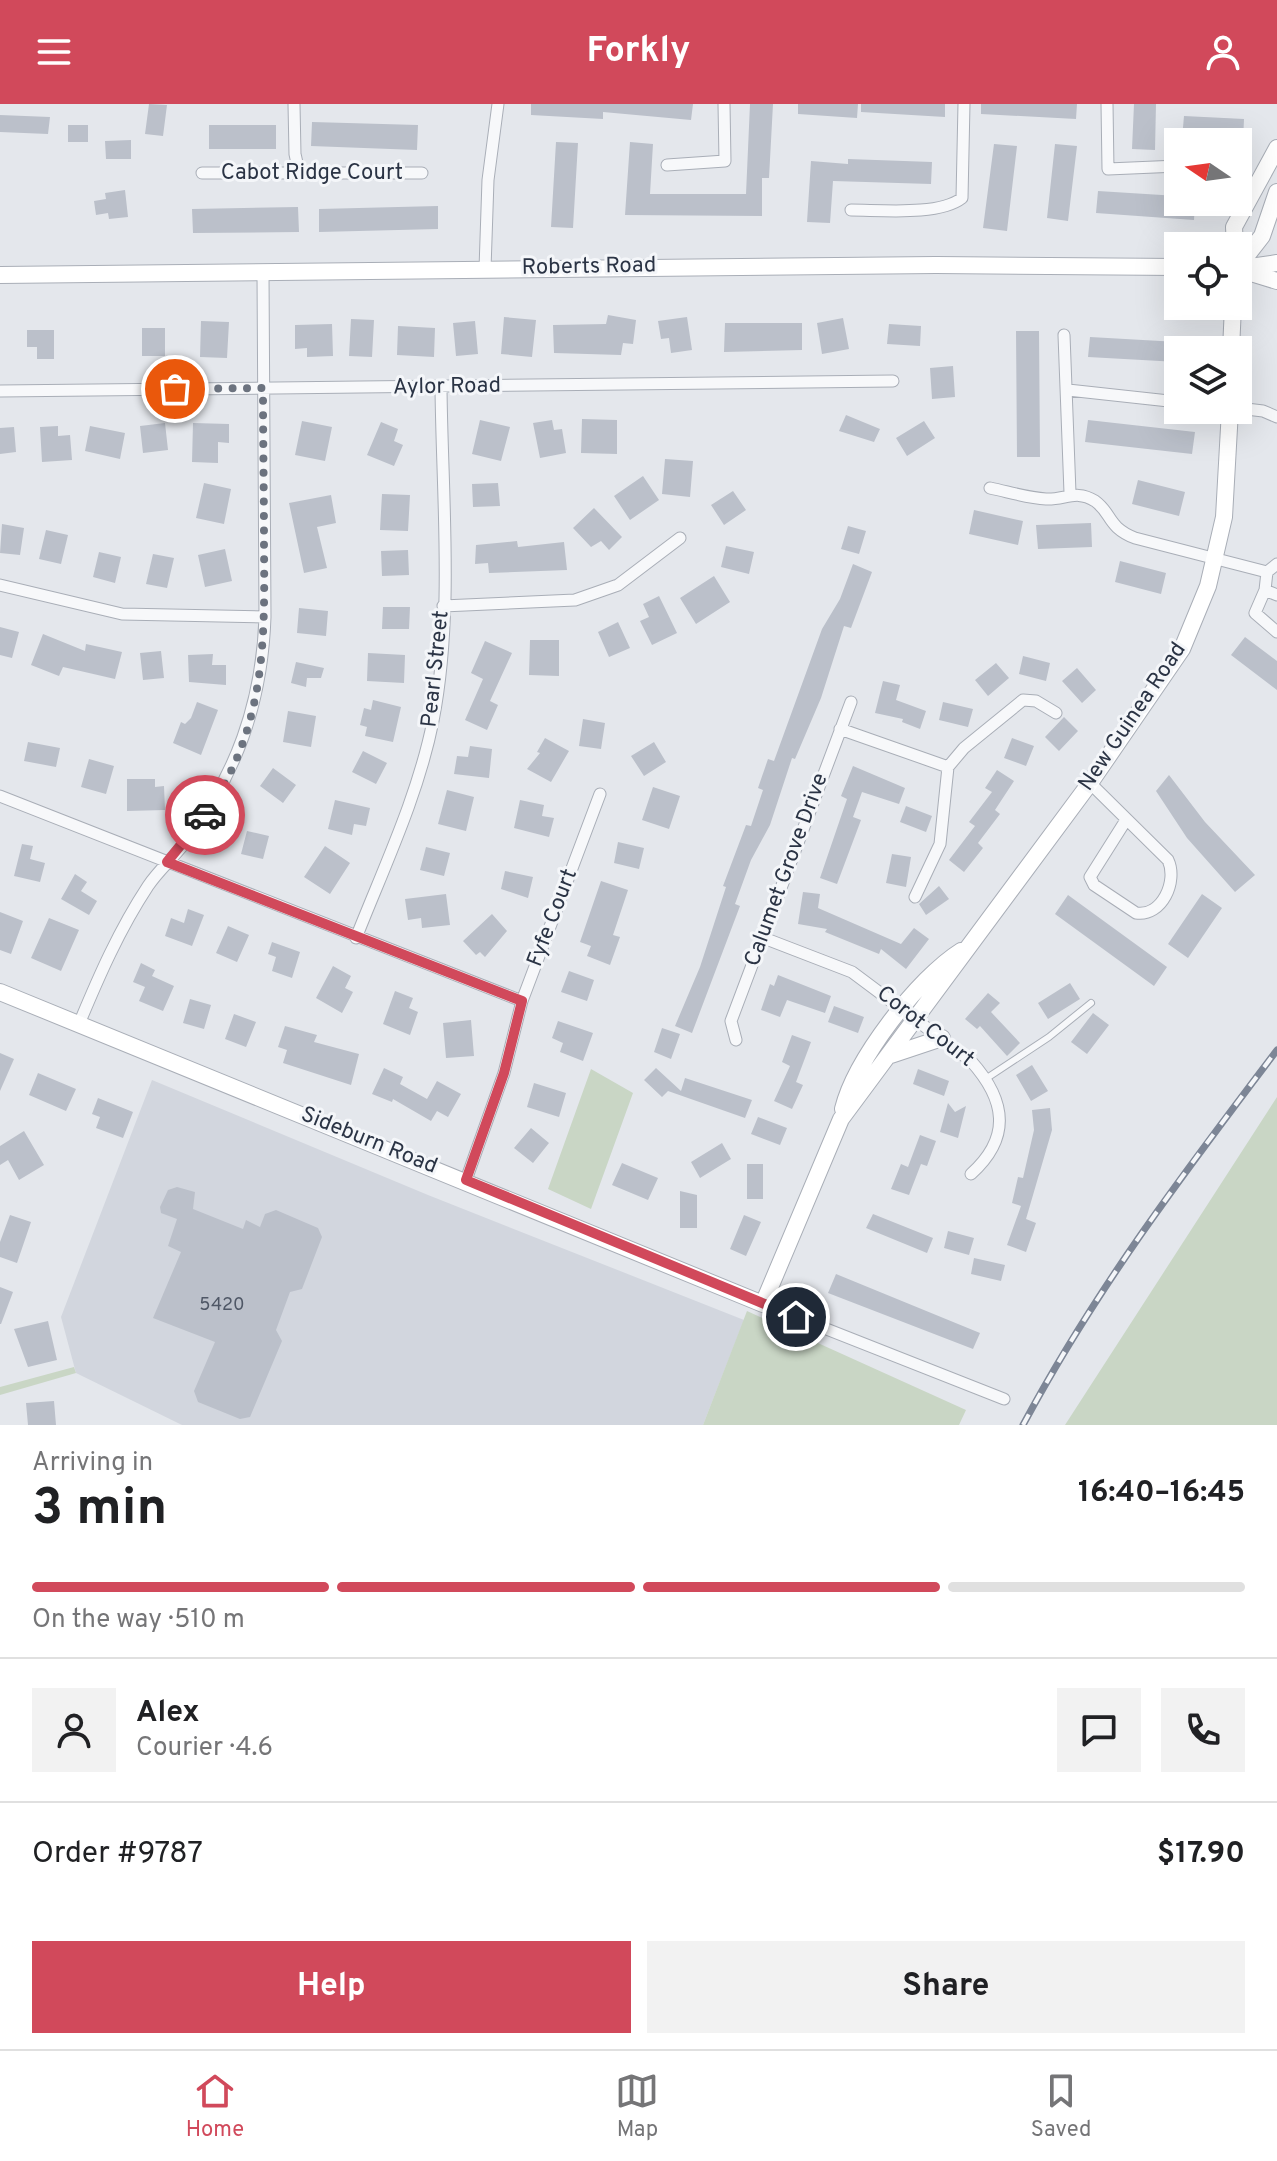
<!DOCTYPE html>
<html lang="en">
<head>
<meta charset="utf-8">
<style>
	:root { --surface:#fff; --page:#f2f2f2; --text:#202124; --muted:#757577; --line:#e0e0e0; --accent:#d1495b }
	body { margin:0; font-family:Overpass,sans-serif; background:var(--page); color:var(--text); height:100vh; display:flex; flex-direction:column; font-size:30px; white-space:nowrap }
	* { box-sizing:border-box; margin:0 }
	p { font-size:26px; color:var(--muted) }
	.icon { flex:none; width:44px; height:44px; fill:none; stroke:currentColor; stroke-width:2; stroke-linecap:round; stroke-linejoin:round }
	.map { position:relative; height:1321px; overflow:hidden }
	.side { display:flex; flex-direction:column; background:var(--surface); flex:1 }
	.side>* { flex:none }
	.needle { width:52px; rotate:283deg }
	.tools { position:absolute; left:1164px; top:24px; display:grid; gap:16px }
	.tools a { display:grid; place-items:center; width:88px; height:88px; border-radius:0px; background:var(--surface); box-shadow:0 8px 32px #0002; font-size:40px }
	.pin { position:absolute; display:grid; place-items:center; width:68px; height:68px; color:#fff; margin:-34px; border:4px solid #fff; border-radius:50%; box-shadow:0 2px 8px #0007 }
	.courier { position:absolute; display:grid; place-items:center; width:80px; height:80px; margin:-40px; border:6px solid #d1495b; border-radius:50%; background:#fff; color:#222; box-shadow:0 2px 10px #0007 }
	.head em { font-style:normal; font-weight:700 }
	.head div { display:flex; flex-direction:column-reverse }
	.head { display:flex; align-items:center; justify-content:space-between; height:136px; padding:0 32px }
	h1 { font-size:52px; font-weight:700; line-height:60px }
	.bar { display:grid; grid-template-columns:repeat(4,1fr); gap:12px 8px; align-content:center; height:96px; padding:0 32px }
	.bar i { height:10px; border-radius:6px; background:var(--line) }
	.bar .active { background:var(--accent) }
	.bar p { grid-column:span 4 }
	.line { display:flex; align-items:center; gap:20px; padding:0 32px; border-top:2px solid var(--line) }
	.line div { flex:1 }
	.round { display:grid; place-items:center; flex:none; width:84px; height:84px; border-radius:0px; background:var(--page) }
	.cta { display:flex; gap:16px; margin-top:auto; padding:16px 32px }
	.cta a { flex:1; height:92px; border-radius:0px; background:var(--accent); color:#fff; font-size:32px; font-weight:700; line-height:92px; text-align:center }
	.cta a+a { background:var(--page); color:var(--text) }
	header { display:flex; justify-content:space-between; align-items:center; height:104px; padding:0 32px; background:var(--accent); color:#fff; font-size:36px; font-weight:700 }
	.dock { display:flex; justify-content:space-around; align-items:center; height:112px; border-top:2px solid var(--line); background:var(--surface); font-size:22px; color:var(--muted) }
	.dock a { display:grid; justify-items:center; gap:4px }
	.dock .active { color:var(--accent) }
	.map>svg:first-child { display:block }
</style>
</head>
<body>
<header><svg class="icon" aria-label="menu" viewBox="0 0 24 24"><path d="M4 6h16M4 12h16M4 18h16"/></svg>Forkly<svg class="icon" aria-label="person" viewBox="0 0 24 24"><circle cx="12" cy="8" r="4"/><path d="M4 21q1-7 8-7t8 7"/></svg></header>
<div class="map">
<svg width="1277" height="1321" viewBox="0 0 1277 1321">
	<rect width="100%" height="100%" fill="#e4e7ec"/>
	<path fill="#d2d6de" d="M152,976l276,115 316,125 -41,105h-521l-106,-52 -15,-56z"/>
	<path fill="#c9d6c5" d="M591,965l42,24 -42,116 -43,-20z
		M1277,993v328h-212z
		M747,1207l219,99 -7,15h-256z
		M74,1263l2,6 -76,22v-8z"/>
	<path fill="#bbc0ca" d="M149,0l18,1 -4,31 -18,-2z
		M531,0h162l-2,16 -88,-8v7l-72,-4z
		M750,0h23l-4,74h-7v38l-137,-1 5,-73 23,2 -3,50h96z
		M798,0h60l-1,14 -59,-4z
		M861,0h84v13l-84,-5z
		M981,0h96l-1,15 -95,-5z
		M1134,0h22l-1,46 -23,-1z
		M0,11l50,2 -2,17 -48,-2z
		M1184,12l60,3 -1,23 -61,-3z
		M312,18l106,3 -1,25 -106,-4z
		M68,21h20v17h-20z
		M209,21h67v24h-67z
		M131,36v19h-25l-1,-18z
		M556,38l22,1 -5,85 -22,-1z
		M994,40l23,2 -10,85 -24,-3z
		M1055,40l22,2 -9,75 -21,-3z
		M848,55l84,3 -1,22 -98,-3 -3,42 -23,-1 4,-61 37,3z
		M125,86l3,27 -19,2 -1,-6 -12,2 -2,-14 12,-2 -1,-6z
		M1098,87l80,5v6h17l-1,18 -98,-7z
		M438,102v23l-119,3v-23z
		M298,103l1,25 -106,1 -1,-24z
		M608,211l28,5 -3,24 -10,-1 -2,12 -67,-2 -1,-28 53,-1z
		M504,213l32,3 -4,37 -31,-3z
		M687,213l5,33 -21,3 -2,-15 -8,1 -3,-18z
		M843,214l6,31 -27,5 -5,-31z
		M351,215l23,1 -2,37 -23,-1z
		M201,217l28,1 -2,36 -27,-1z
		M475,217l3,33 -22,2 -3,-33z
		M725,219h77v27l-78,2z
		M332,220l1,32 -26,1v-9l-12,1v-24z
		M889,220l32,2 -1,20 -33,-2z
		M398,222l37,2 -1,29 -37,-2z
		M142,224h23v28h-23z
		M27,226h27v29h-17v-12h-10z
		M1016,227h23l1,126h-23z
		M1090,233l88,5v20l-90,-5z
		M953,262l2,31 -23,2 -2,-31z
		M846,311l34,14 -6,13 -35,-11z
		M582,315l35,1v34l-36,-1z
		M480,316l30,7 -9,34 -29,-7z
		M552,316l2,10 8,-1 4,24 -26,5 -7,-35z
		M1088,316l107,12 -3,22 -107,-12z
		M302,317l30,6 -7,34 -30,-6z
		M924,317l11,17 -28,18 -11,-18z
		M381,318l17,7 -4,12 9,4 -9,21 -27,-11z
		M165,319l3,27 -25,3 -3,-27z
		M193,319l36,1v19l-11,-1v21l-26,-1z
		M58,322v10l12,-1 2,25 -30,2 -2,-35z
		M90,322l35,7 -5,26 -35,-8z
		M14,323l2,25 -16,2v-26z
		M665,355l28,2 -3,36 -28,-3z
		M643,372l16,24 -29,20 -16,-24z
		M1138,376l47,12 -6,24 -47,-12z
		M204,379l27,6 -7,35 -28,-6z
		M498,379l2,23 -27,1 -1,-23z
		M733,387l13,19 -22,15 -13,-20z
		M382,390l28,1 -2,36 -28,-1z
		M331,391l5,28 -19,4 10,41 -23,5 -15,-70z
		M594,404l28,29 -13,13 -8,-9 -10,6 -18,-19z
		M974,406l49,11 -5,24 -49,-11z
		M1091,419l1,24 -54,2 -2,-24z
		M2,420l22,4 -4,27 -20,-2z
		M848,422l18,5 -7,23 -18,-5z
		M46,426l22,5 -7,29 -22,-5z
		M517,437l1,6 46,-5 3,28 -78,3 -1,-10 -13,1 1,-19z
		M726,442l28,6 -5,22 -28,-7z
		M225,445l7,32 -27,6 -7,-32z
		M408,446l1,25 -27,1 -1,-25z
		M99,448l22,5 -6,26 -22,-6z
		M153,450l21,4 -7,30 -21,-4z
		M1120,457l46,12 -5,21 -46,-12z
		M853,460l19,8 -21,56 -7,-2 -23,72 -26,61 -3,-1 -22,67 -19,35 -16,44 5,2 -48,127 -17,-7 25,-59 26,-80 -3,-1 23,-61 5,1 12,-36 -5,-2 10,-29 6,2 48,-132 18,-30z
		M714,472l16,26 -34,22 -16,-26z
		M659,492l18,37 -25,12 -12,-24 9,-4 -6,-13z
		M383,503h27l-1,22h-27z
		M299,504l29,3 -2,25 -29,-3z
		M618,518l12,26 -21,9 -11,-25z
		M0,523l19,5 -7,26 -12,-3z
		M43,530l42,17 1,-7 36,8 -7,27 -52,-12 -4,9 -28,-11z
		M1245,533l32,24v29l-46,-35z
		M530,536h29v36l-30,-1z
		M485,537l27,12 -22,48 8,4 -11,25 -22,-10 18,-41 -12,-6z
		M161,547l3,27 -21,2 -3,-27z
		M368,549l37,2 -1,28 -37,-2z
		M213,550l-1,11h14v20l-37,-3 -1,-27z
		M1023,552l27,7 -4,18 -27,-7z
		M296,558l28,6 -3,10h-14l-1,9 -15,-4z
		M996,559l13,15 -21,18 -13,-16z
		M1077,564l19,22 -14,13 -20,-22z
		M883,577l17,4 -4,15 30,11 -6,18 -18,-7 1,-3 -28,-6z
		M373,596l28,7 -8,35 -28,-6 2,-9 -7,-2 4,-17 7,2z
		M197,598l21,8 -17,45 -28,-12 8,-21 4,2 6,-6z
		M943,598l30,7 -5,18 -29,-7z
		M288,607l28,5 -5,31 -28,-5z
		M1064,613l14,14 -19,20 -14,-14z
		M583,615l22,4 -4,26 -22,-3z
		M545,634l24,13 -18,31 -24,-13 13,-16 -3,-1z
		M1012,634l22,8 -8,20 -22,-8z
		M28,638l32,6 -4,19 -32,-6z
		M654,638l12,20 -22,14 -13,-20z
		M470,642l22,3 -3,29 -35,-4 3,-18 11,1z
		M363,647l24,12 -11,21 -24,-12z
		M89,655l25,7 -8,28 -25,-7z
		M853,662l52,22 -6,16 -37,-12 -9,25 8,3 -24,64 -17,-6 27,-79 -6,-3z
		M273,664l23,17 -13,18 -23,-17z
		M997,666l17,11 -19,29 5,4 -22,29 5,5 -19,24 -15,-12 26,-34 -6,-4 23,-30 -7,-4z
		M1169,671l36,47 50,53 -20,17 -48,-54 -31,-47z
		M127,675h28v8l9,-1 1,24 -38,1z
		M653,683l27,9 -11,33 -27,-9z
		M447,686l27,7 -8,34 -28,-7z
		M335,696l35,8 -4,18 -12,-2 -2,11 -24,-6z
		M520,696l24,5 -2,11 12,2 -5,19 -35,-9z
		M906,702l26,10 -6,16 -26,-10z
		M247,727l22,5 -6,23 -22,-5z
		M618,738l26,6 -5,21 -25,-6z
		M22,740l11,2 -3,13 15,4 -5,19 -26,-6z
		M325,742l25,17 -20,31 -26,-17z
		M426,743l24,6 -6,23 -24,-6z
		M892,750l19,3 -5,30 -20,-4z
		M505,767l28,6 -5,21 -27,-9z
		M75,770l12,8 -6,9 16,10 -8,14 -28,-16z
		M601,777l27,9 -15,45 7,2 -10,28 -23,-9 4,-10 -11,-4z
		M939,782l10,13 -23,16 -7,-11z
		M803,788l17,2 -2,14 83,36 13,-16 15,11 -23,30 -25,-20 -2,5 -54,-22 2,-3 -29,-5z
		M446,790l4,31 -28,3 -1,-10 -13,2 -3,-21z
		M1202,790l20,14 -34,50 -20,-14z
		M1068,791l99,72 -13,19 -99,-72z
		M188,805l16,6 -12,31 -27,-10 6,-18 13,5z
		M0,808l23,9 -12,33 -11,-4z
		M492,810l15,17 -22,26 -5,-5 -4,3 -13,-14z
		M49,814l30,12 -18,41 -30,-13z
		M228,822l21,9 -12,27 -21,-9z
		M272,838l28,10 -8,26 -20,-7 4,-14 -8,-3z
		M141,859l14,7 -3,6 22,10 -11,25 -24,-10 6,-14 -12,-5z
		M333,862l18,10 -6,12 8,4 -11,21 -26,-15z
		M569,867l25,9 -7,21 -26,-9z
		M778,871l53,21 -6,17 -38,-13 -7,17 -19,-7 9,-26 4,2z
		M1070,879l10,16 -32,20 -10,-16z
		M395,887l18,7 -4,10 9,4 -8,23 -27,-11z
		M988,889l12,10 -9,9 29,31 -13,13 -27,-30 -3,3 -12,-10z
		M190,895l21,6 -7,24 -21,-6z
		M834,902l30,11 -6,16 -30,-11z
		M1093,909l16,12 -22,29 -16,-12z
		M234,910l22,8 -10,25 -21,-8z
		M471,916l3,36 -28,2 -3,-35z
		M558,917l35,12 -10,28 -23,-9 3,-9 -11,-5z
		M285,922l32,9 -3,7 45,12 -8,31 -68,-22 4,-13 -9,-3z
		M662,924l18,6 -9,25 -17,-7z
		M792,931l19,7 -15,40 7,3 -11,24 -18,-8 16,-35 -8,-4z
		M0,949l14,6 -14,32z
		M1032,961l16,26 -17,10 -15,-26z
		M384,964l19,9 -3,7 27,15 10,-18 24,13 -13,23 -11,-6 -6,10 -38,-22 -1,3 -20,-8z
		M656,964l25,23 4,-13 67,22 -7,18 -77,-27 -6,6 -18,-17z
		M918,965l31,12 -5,15 -31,-12z
		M38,969l38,16 -10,22 -37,-16z
		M534,979l32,10 -7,24 -32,-10z
		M98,994l35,14 -10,26 -27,-10 4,-11 -8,-3z
		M948,999l7,9 11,-6 -8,32 -18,-6z
		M1050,1004l2,22 -26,89 10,4 -10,29 -19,-7 14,-39 -9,-3 6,-26 5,1 11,-48 -2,-20z
		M758,1013l29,11 -7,17 -29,-11z
		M531,1024l18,15 -16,20 -19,-15z
		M24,1027l20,34 -25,15 -11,-20 -8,5v-19z
		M920,1031l16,6 -9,25 -6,-2 -12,31 -18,-6 10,-25 7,3z
		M722,1039l9,16 -31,19 -9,-16z
		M622,1059l36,15 -10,22 -36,-15z
		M747,1060h16v35h-16z
		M177,1083l18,5 -2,17 50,20 3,-9 14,7 5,-13 11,-4 42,18 4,9 -20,52 -12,3 -14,38 6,11 -32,76 -10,2 -42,-17 -4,-11 21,-49 -62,-24 28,-66 -13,-6 9,-27 -16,-6 -1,-6 8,-17z
		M680,1087l17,4v33h-17z
		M873,1110l60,24 -6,15 -61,-25z
		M10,1111l21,7 -14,41 -17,-6v-15z
		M744,1111l17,7 -15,34 -16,-7z
		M948,1127l26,7 -5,17 -25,-7z
		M974,1154l31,7 -4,16 -30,-7z
		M836,1170l144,59 -7,16 -145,-56z
		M0,1183l13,5 -12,32h-1z
		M48,1217l9,39 -29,7 -14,-38z
		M54,1297l2,24h-28l-2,-22z"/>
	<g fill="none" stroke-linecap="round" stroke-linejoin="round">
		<defs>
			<path id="lane" d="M987,974l62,-41 42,-34"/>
			<path id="street" d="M294,0l1,50 4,18
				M1107,0l1,65 70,-3
				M667,61l58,-4 -1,-57
				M202,69h220
				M851,106c30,0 88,6 111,-12l2,-94
				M485,165l3,-89 10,-76
				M1064,231l6,158
				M1068,286l110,12
				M0,287l893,-10
				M1238,304l25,3 14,6
				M990,384c19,4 38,10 56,11 19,1 30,-10 49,2 17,12 12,26 40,37l132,34 10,-8
				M1267,468l-2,18 -10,23 22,19
				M0,481l122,29 143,3
				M1265,486l12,5
				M443,502l132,-6 43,-15 62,-47
				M840,625l108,38
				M1090,679l78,77c10,21 -6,57 -32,53l-42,-28 -4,-8 36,-57
				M0,692l522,205
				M915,793l25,-53 8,-77 16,-19 59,-48 13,1 20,12
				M761,833l91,35 119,89c35,39 41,76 0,113
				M356,834c28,-71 62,-142 77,-217 21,-108 9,-224 8,-334
				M79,920c20,-48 40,-94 69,-138 10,-15 24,-27 36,-42 52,-69 78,-140 81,-227l-2,-344
				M736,936l-5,-19 120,-319
				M466,1076l38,-107 18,-72 78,-207
				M763,1200l241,95"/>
			<path id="secondary" d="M1235,142l-1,-19 43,-79
				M1238,163l24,-31 15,-44
				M1243,164l34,-5
				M1238,165l39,12
				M0,171l936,-10 242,2
				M1231,246l2,-44
				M0,888l763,312 78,-185 249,-336 92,-134 26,-63 16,-69 6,-107
				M891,951l51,-17
				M843,1005c12,-49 75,-131 118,-158"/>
		</defs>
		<use href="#lane" stroke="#a9aeb7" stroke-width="8"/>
		<use href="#street" stroke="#a9aeb7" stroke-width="13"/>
		<use href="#secondary" stroke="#a9aeb7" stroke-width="18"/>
		<use href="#lane" stroke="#f7f8fa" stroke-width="6"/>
		<use href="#street" stroke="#f7f8fa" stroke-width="11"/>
		<use href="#secondary" stroke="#fff" stroke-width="16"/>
		<defs>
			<path id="rail" d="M1023,1321c74,-138 160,-251 254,-375"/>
		</defs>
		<use href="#rail" stroke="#7d8696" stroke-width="7"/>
		<use href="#rail" stroke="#f4f6f9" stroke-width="4" stroke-dasharray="12" stroke-linecap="butt"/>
	</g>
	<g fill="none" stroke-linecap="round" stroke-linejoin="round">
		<path stroke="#6c737f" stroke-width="8" stroke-dasharray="0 14.4" d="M175,285l88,-1c0,53 1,106 1,159 1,99 1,183 -59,268"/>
		<path stroke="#d1495b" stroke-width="10" d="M205,711l-38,47 355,139 -18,72 -38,107 330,137"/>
	</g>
	<g text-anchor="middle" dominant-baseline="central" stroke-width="6" stroke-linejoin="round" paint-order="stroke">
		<g font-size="18" fill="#4f5766">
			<text x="222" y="1201">5420</text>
		</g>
		<g font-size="22" fill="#2b3445" stroke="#f4f6f9">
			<text x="312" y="69">Cabot Ridge Court</text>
			<text transform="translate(589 163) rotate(-1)">Roberts Road</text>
			<text transform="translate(447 283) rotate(-1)">Aylor Road</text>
			<text transform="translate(436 565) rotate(-84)">Pearl Street</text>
			<text transform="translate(1133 613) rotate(-56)">New Guinea Road</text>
			<text transform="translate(787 766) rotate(-70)">Calumet Grove Drive</text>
			<text transform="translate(553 814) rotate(-69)">Fyfe Court</text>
			<text transform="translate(925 923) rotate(38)">Corot Court</text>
			<text transform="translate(369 1037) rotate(22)">Sideburn Road</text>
		</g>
	</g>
</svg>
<div class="tools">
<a><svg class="needle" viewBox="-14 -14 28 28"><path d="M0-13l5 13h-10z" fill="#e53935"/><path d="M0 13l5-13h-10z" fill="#757577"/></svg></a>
<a><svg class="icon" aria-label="locate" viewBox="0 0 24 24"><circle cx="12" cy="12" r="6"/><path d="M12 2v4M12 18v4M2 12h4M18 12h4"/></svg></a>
<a><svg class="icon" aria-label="layers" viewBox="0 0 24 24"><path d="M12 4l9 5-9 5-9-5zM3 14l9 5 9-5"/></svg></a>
</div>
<div class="pin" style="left:175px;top:285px;background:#ea580c"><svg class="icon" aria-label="bag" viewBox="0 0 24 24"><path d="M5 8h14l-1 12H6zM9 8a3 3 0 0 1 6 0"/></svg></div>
<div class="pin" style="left:796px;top:1213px;background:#1f2937"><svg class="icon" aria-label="home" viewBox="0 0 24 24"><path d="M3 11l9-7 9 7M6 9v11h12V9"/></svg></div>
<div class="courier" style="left:205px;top:711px"><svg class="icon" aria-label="car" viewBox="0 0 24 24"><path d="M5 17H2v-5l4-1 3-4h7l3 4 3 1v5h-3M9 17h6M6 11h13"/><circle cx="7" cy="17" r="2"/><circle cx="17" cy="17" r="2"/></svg></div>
</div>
<section class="side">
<div class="head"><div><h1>3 min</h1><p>Arriving in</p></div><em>16:40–16:45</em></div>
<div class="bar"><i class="active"></i><i class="active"></i><i class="active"></i><i></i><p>On the way · 510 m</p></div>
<div class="line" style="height:144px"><a class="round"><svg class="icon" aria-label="person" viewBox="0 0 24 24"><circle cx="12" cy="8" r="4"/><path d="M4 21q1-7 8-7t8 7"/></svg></a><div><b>Alex</b><p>Courier · 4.6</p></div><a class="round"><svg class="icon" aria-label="chat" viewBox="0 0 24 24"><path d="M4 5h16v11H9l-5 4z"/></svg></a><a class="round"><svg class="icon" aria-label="phone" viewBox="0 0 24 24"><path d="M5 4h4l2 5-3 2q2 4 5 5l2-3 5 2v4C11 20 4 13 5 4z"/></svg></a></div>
<div class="line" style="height:104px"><div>Order #9787</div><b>$17.90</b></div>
<div class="cta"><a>Help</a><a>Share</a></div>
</section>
<nav class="dock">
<a class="active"><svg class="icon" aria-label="home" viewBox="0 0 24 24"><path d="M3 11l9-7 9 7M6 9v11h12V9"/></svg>Home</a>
<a><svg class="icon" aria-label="map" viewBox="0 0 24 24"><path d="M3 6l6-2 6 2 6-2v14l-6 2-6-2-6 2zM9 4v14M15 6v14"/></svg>Map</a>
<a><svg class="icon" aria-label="saved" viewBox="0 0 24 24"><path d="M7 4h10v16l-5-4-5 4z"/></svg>Saved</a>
</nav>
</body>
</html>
